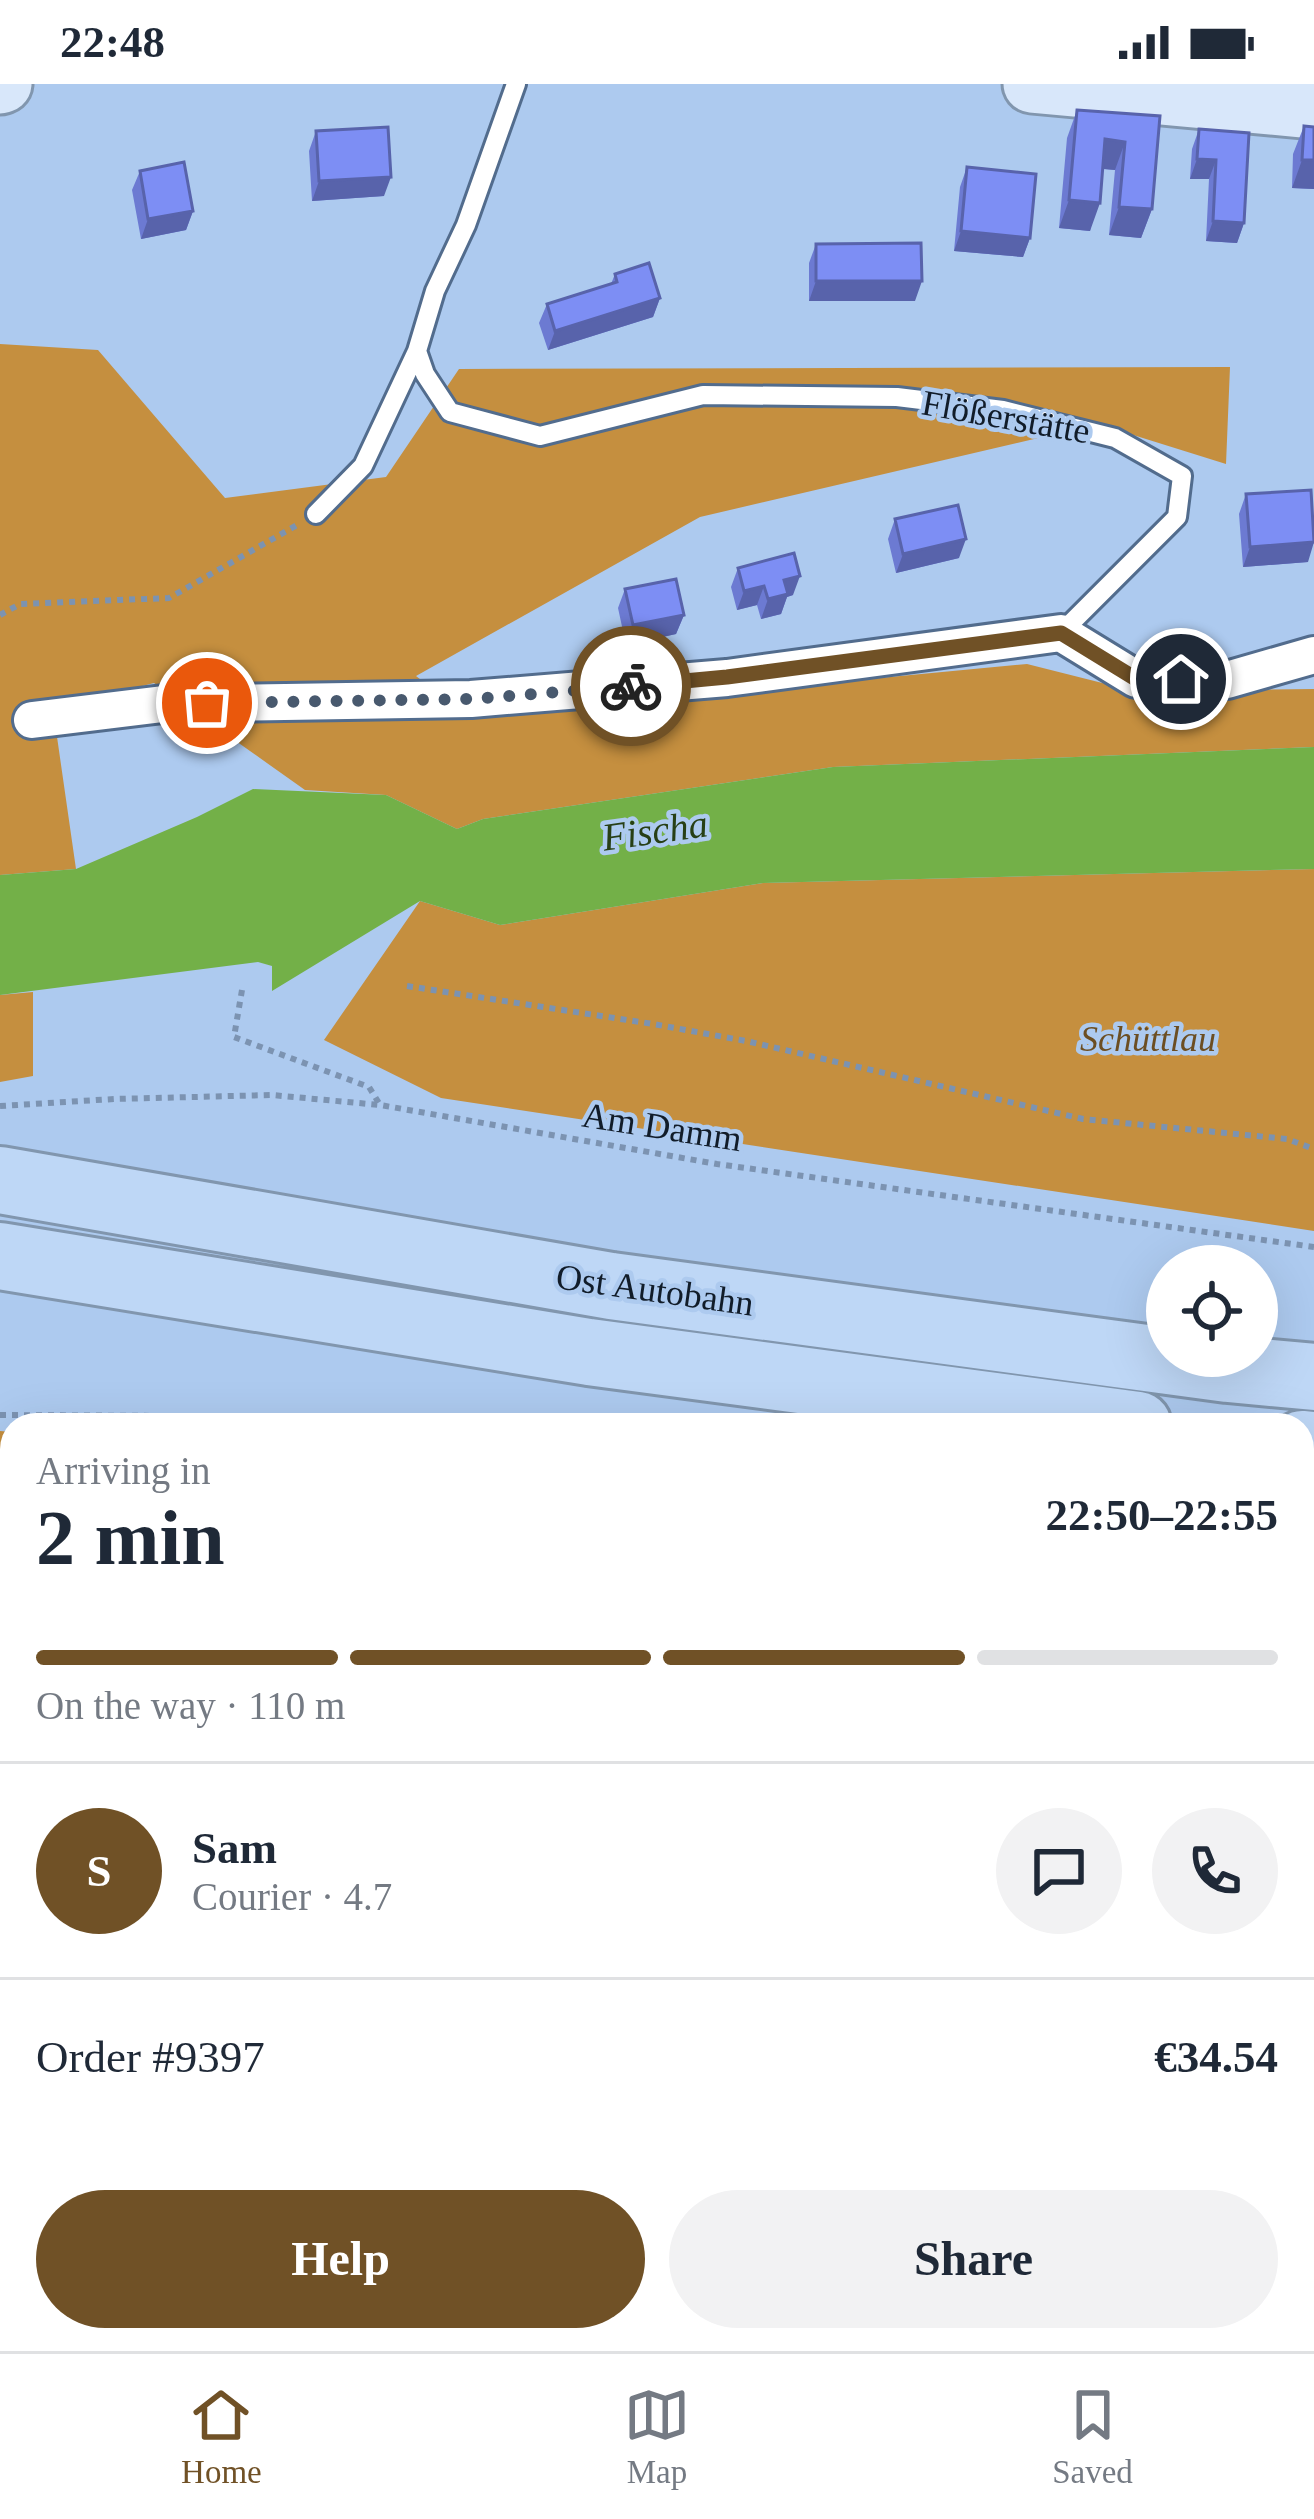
<!DOCTYPE html>
<html lang="en">
<head>
<meta charset="utf-8">
<style>
	:root { --surface:#fff; --page:#f2f2f3; --text:#1f2937; --muted:#747a83; --line:#e0e1e3; --accent:#705126 }
	body { margin:0; font-family:Georgia,serif; background:var(--page); color:var(--text); height:100vh; display:flex; flex-direction:column; font-size:45px; white-space:nowrap }
	* { box-sizing:border-box; margin:0 }
	p { font-size:39px; color:var(--muted) }
	.icon { flex:none; width:66px; height:66px; fill:none; stroke:currentColor; stroke-width:2; stroke-linecap:round; stroke-linejoin:round }
	.map { position:relative; flex:1; overflow:hidden }
	.drawer { position:absolute; left:0px; top:1329px; width:1314px; height:939px; display:flex; flex-direction:column; background:var(--surface); border-radius:36px 36px 0 0; box-shadow:0 12px 48px #0002 }
	.drawer>* { flex:none }
	.buttons { position:absolute; left:1146px; top:1161px; display:grid; gap:24px }
	.buttons a { display:grid; place-items:center; width:132px; height:132px; border-radius:50%; background:var(--surface); box-shadow:0 12px 48px #0002; font-size:60px }
	.pin { position:absolute; display:grid; place-items:center; width:102px; height:102px; color:#fff; margin:-51px; border:6px solid #fff; border-radius:50%; box-shadow:0 3px 12px #0007 }
	.courier { position:absolute; display:grid; place-items:center; width:120px; height:120px; margin:-60px; border:9px solid #705126; border-radius:50%; background:#fff; color:#222; box-shadow:0 3px 15px #0007 }
	.headline em { font-style:normal; font-weight:700 }
	.headline div { display:flex; flex-direction:column-reverse }
	.headline { display:flex; align-items:center; justify-content:space-between; height:204px; padding:0 36px }
	h1 { font-size:78px; font-weight:700; line-height:90px }
	.bar { display:grid; grid-template-columns:repeat(4,1fr); gap:18px 12px; align-content:center; height:144px; padding:0 36px }
	.bar i { height:15px; border-radius:9px; background:var(--line) }
	.bar .current { background:var(--accent) }
	.bar p { grid-column:span 4 }
	.line { display:flex; align-items:center; gap:30px; padding:0 36px; border-top:3px solid var(--line) }
	.line div { flex:1 }
	.round { display:grid; place-items:center; flex:none; width:126px; height:126px; border-radius:63px; background:var(--page) }
	.primary-button { display:flex; gap:24px; margin-top:auto; padding:24px 36px }
	.primary-button a { flex:1; height:138px; border-radius:72px; background:var(--accent); color:#fff; font-size:48px; font-weight:700; line-height:138px; text-align:center }
	.primary-button a+a { background:var(--page); color:var(--text) }
	.status { display:flex; justify-content:space-between; align-items:center; height:84px; padding:0 60px; background:var(--surface); direction:ltr }
	.status svg { height:33px; fill:currentColor }
	.tab-bar { display:flex; justify-content:space-around; align-items:center; height:168px; border-top:3px solid var(--line); background:var(--surface); font-size:33px; color:var(--muted) }
	.tab-bar a { display:grid; justify-items:center; gap:6px }
	.tab-bar .current { color:var(--accent) }
	.map>svg:first-child { display:block }
</style>
</head>
<body>
<div class="status"><b>22:48</b><svg viewBox="0 0 49 12"><path d="M0 12V9h3v3zM5 12V6h3v6zM10 12V3h3v9zM15 12V0h3v12zM26 1h20v11H26zM47 4h2v5h-2z"/></svg></div>
<div class="map">
<svg width="1314" height="2267" viewBox="0 0 1314 2267">
	<rect width="100%" height="100%" fill="#adcaef"/>
	<path fill="#c58f3f" d="M0,260l98,6 127,148 161,-21 73,-108 771,-2 -4,97 -128,-40 -398,93 -284,159 53,41 558,-53 107,27 180,-2v58l-481,20 -350,52 -26,10 -71,-34 -81,-5 -151,-107 -101,26 23,160 -76,6z
		M1314,785v362l-873,-133 -117,-58 96,-139 80,24 263,-42z
		M33,908v84l-33,6v-87z
		M0,1347l12,1v908h1290v-439l12,-9v459h-1314z"/>
	<path fill="#73b048" d="M1314,663v122l-551,14 -263,42 -80,-24 -148,90v-25l-14,-4 -258,33v-120l76,-6 121,-52 56,-28 133,6 71,34 26,-10 350,-52z"/>
	<g fill="none" stroke-linecap="round" stroke-linejoin="round">
		<defs>
			<path id="service" d="M417,267l8,23 25,38 90,24 163,-41 194,2 106,13 112,28 67,38 -5,41 -116,116
				M316,430l47,-48 54,-115 18,-60 31,-66 50,-141"/>
			<path id="minor" d="M32,636l131,-16 308,-5 256,-21 334,-45 75,46 91,1 87,-25"/>
			<path id="primary" d="M1032,0l282,26
				M0,1l3,-1"/>
			<path id="motorway" d="M0,1096l611,106 617,83 86,8
				M0,1172l589,96 549,73
				M1302,1360l12,1"/>
		</defs>
		<use href="#service" stroke="#526c8d" stroke-width="24"/>
		<use href="#minor" stroke="#526c8d" stroke-width="42"/>
		<use href="#primary" stroke="#8196ae" stroke-width="63"/>
		<use href="#motorway" stroke="#8196ae" stroke-width="72"/>
		<path stroke="#7c93b1" stroke-width="6" stroke-dasharray="6 6" stroke-linecap="butt" d="M0,531l20,-11 149,-6 128,-73
			M407,902l246,38 93,17 337,78 204,20 27,10
			M242,906l-8,47 135,50 11,18
			M0,1022l114,-7 158,-4 108,10 337,59 597,83
			M0,1331l166,1 51,9
			M1302,1526l12,1"/>
		<use href="#service" stroke="#fff" stroke-width="18"/>
		<use href="#minor" stroke="#fff" stroke-width="36"/>
		<use href="#primary" stroke="#d8e7fa" stroke-width="57"/>
		<use href="#motorway" stroke="#bed7f6" stroke-width="66"/>
	</g>
	<path fill="#6c7ad2" d="M1077,26l83,6 -8,93 -11,29 -32,-3 6,-65 -12,-1 -13,62 -31,-3 8,-90z
		M1304,42l10,63 -22,-1 1,-34z
		M1199,45l50,4 -5,90 -7,20 -31,-2 3,-62h-19l2,-30z
		M316,47l68,65 -72,5 -3,-50z
		M967,83l63,71 -7,19 -69,-6 6,-64z
		M140,87l53,40 -7,19 -45,9 -9,-49z
		M816,160l99,57h-106v-38z
		M615,190l45,24 -7,19 -105,33 -9,-27 8,-19 64,-20z
		M1246,410l62,68 -65,5 -4,-53z
		M895,435l64,39 -63,15 -8,-34z
		M738,484l55,27 -6,2 -6,17 -20,5 -4,-14 -20,5 -6,-23z
		M625,505l59,26 -8,19 -50,11 -8,-37z"/>
	<path fill="#5863ab" d="M1105,55l20,3 -10,28 -20,-2z
		M1197,75l19,1 -7,19h-19z
		M1302,76h12v29l-22,-1z
		M391,93l-7,19 -72,5 7,-20z
		M1069,116l31,3 -10,28 -31,-3z
		M1119,123l33,2 -11,29 -32,-3z
		M193,127l-7,19 -45,9 7,-20z
		M1213,137l31,2 -7,20 -31,-2z
		M961,147l69,7 -7,19 -69,-6z
		M816,197h106l-7,20h-106z
		M660,214l-7,19 -105,33 7,-19z
		M966,455l-7,19 -63,15 7,-19z
		M1314,458l-6,20 -65,5 7,-20z
		M800,492l-7,19 -6,2 -6,17 -20,5 7,-20 16,-19z
		M764,502l-7,19 -20,5 7,-19z
		M684,531l-8,19 -50,11 7,-20z"/>
	<path fill="#7d8ef4" stroke="#5863ab" stroke-width="3" d="M1077,26l83,6 -8,93 -33,-2 6,-65 -20,-3 -5,64 -31,-3z
		M1304,42l10,1v33h-12z
		M388,43l3,50 -72,4 -3,-50z
		M1199,45l50,4 -5,90 -31,-2 3,-61 -19,-1z
		M184,78l9,49 -45,8 -8,-48z
		M967,83l69,7 -6,64 -69,-7z
		M921,159l1,38h-106v-37z
		M649,179l11,35 -105,33 -8,-27 70,-22 -2,-8z
		M1311,406l3,52 -64,5 -4,-53z
		M958,421l8,34 -63,15 -8,-35z
		M794,469l6,23 -16,4 4,14 -20,5 -4,-13 -20,5 -6,-23z
		M676,495l8,36 -51,10 -8,-36z"/>
	<g fill="none" stroke-linecap="round" stroke-linejoin="round">
		<path stroke="#48596e" stroke-width="12" stroke-dasharray="0 21.6" d="M207,619l264,-4 160,-13"/>
		<path stroke="#705126" stroke-width="15" d="M631,602l96,-9 334,-44 75,46h45"/>
	</g>
	<g text-anchor="middle" dominant-baseline="central" stroke-width="9" stroke-linejoin="round" paint-order="stroke">
		<g font-size="36" fill="#111c29" stroke="#adcaef">
			<text transform="translate(1006 333) rotate(10)">Flößerstätte</text>
			<text transform="translate(662 1043) rotate(9)">Am Damm</text>
			<text transform="translate(655 1206) rotate(8)">Ost Autobahn</text>
		</g>
		<g font-size="36" font-style="italic" fill="#6c4e22" stroke="#adcaef">
			<text x="1148" y="955">Schüttlau</text>
		</g>
		<g font-size="39" font-style="italic" fill="#273f16" stroke="#adcaef">
			<text transform="translate(655 746) rotate(-8)">Fischa</text>
		</g>
	</g>
</svg>
<div class="buttons">
<a><svg class="icon" aria-label="locate" viewBox="0 0 24 24"><circle cx="12" cy="12" r="6"/><path d="M12 2v4M12 18v4M2 12h4M18 12h4"/></svg></a>
</div>
<div class="pin" style="left:207px;top:619px;background:#ea580c"><svg class="icon" aria-label="bag" viewBox="0 0 24 24"><path d="M5 8h14l-1 12H6zM9 8a3 3 0 0 1 6 0"/></svg></div>
<div class="pin" style="left:1181px;top:595px;background:#1f2937"><svg class="icon" aria-label="home" viewBox="0 0 24 24"><path d="M3 11l9-7 9 7M6 9v11h12V9"/></svg></div>
<div class="courier" style="left:631px;top:602px"><svg class="icon" aria-label="bike" viewBox="0 0 24 24"><circle cx="6" cy="16" r="4"/><circle cx="18" cy="16" r="4"/><path d="M6 16l4-8h5l3 8M10 8l3 8H6M13 5h3"/></svg></div>
<section class="drawer">
<div class="headline"><div><h1>2 min</h1><p>Arriving in</p></div><em>22:50–22:55</em></div>
<div class="bar"><i class="current"></i><i class="current"></i><i class="current"></i><i></i><p>On the way · 110 m</p></div>
<div class="line" style="height:216px"><b class="round" style="background:var(--accent);color:#fff">S</b><div><b>Sam</b><p>Courier · 4.7</p></div><a class="round"><svg class="icon" aria-label="chat" viewBox="0 0 24 24"><path d="M4 5h16v11H9l-5 4z"/></svg></a><a class="round"><svg class="icon" aria-label="phone" viewBox="0 0 24 24"><path d="M5 4h4l2 5-3 2q2 4 5 5l2-3 5 2v4C11 20 4 13 5 4z"/></svg></a></div>
<div class="line" style="height:156px"><div>Order #9397</div><b>€34.54</b></div>
<div class="primary-button"><a>Help</a><a>Share</a></div>
</section>
</div>
<nav class="tab-bar">
<a class="current"><svg class="icon" aria-label="home" viewBox="0 0 24 24"><path d="M3 11l9-7 9 7M6 9v11h12V9"/></svg>Home</a>
<a><svg class="icon" aria-label="map" viewBox="0 0 24 24"><path d="M3 6l6-2 6 2 6-2v14l-6 2-6-2-6 2zM9 4v14M15 6v14"/></svg>Map</a>
<a><svg class="icon" aria-label="saved" viewBox="0 0 24 24"><path d="M7 4h10v16l-5-4-5 4z"/></svg>Saved</a>
</nav>
</body>
</html>
